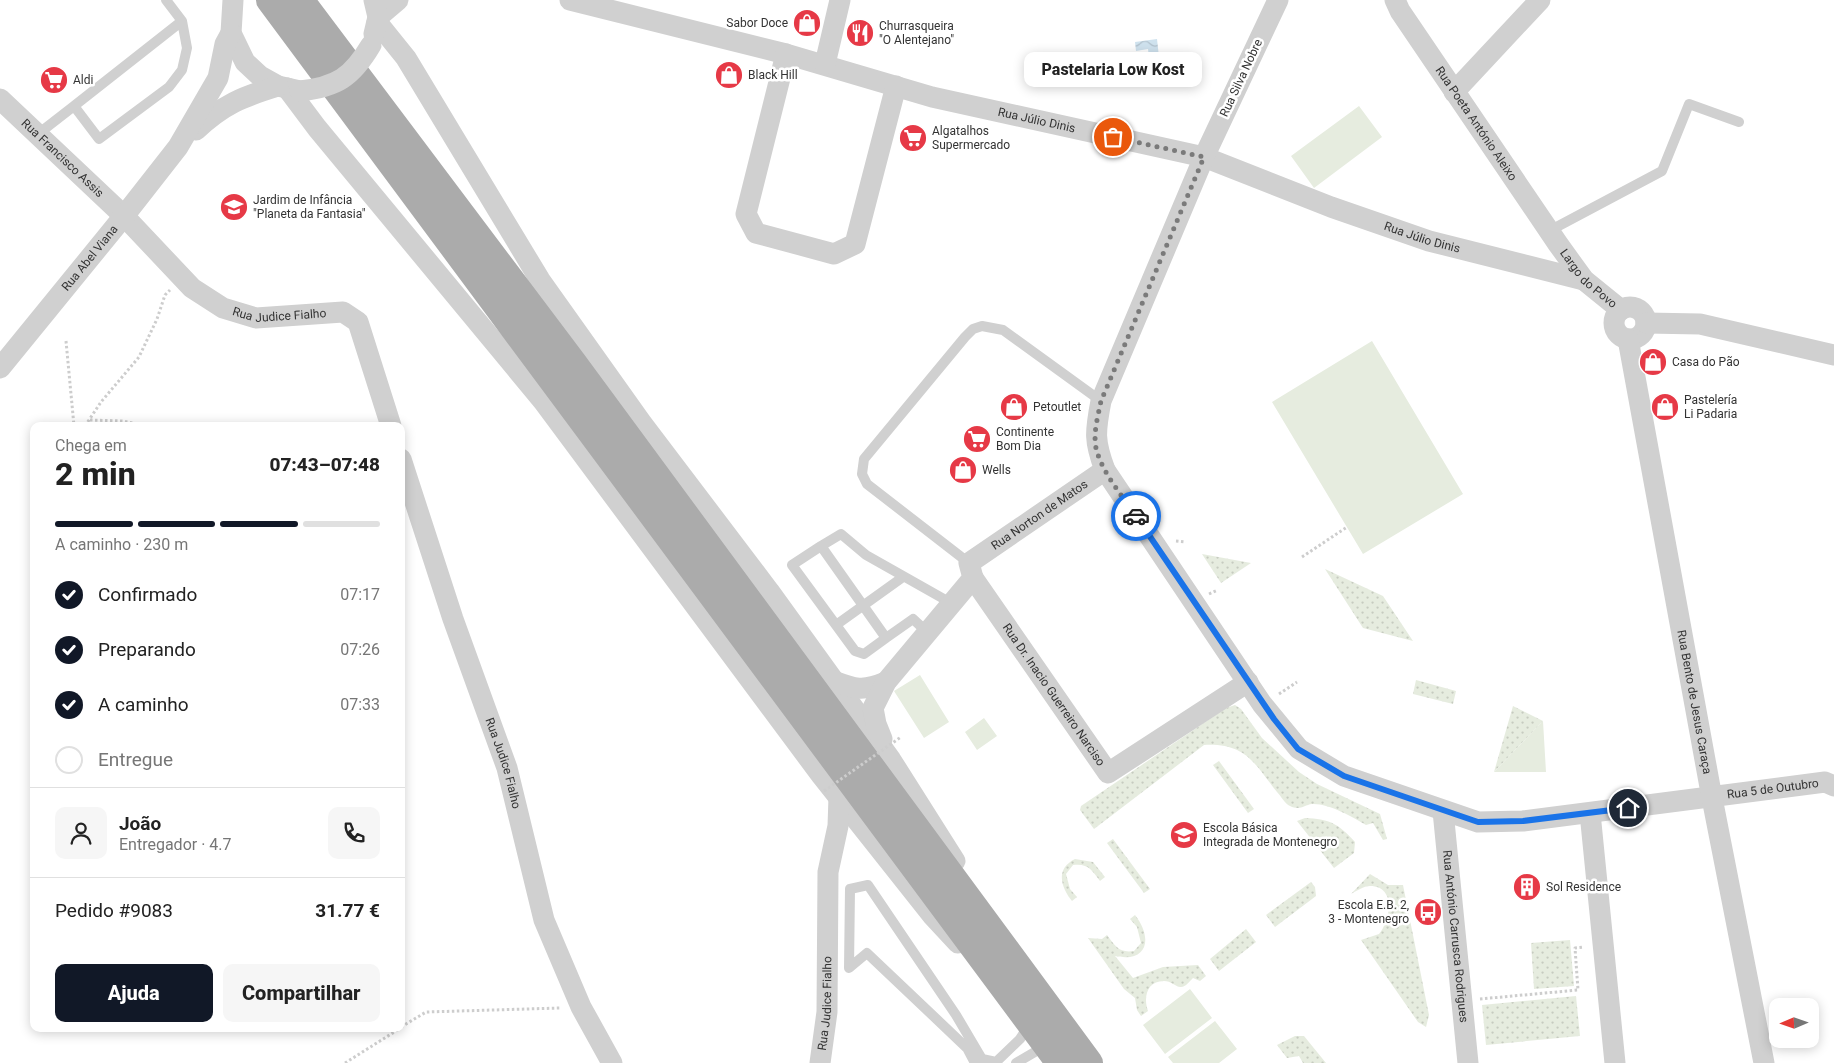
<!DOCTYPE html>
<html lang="pt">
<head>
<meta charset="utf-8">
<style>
	:root { --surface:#fff; --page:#f6f6f6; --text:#222; --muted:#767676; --line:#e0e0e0; --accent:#111827 }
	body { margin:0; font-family:Roboto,sans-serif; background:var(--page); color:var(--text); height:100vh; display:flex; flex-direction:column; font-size:19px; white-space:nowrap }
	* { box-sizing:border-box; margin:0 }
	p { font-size:16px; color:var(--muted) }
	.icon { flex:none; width:28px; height:28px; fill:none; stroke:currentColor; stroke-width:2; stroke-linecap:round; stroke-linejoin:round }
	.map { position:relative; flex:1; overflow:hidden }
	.sheet { position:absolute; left:30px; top:422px; width:375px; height:610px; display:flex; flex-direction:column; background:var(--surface); border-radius:10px; box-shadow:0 2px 12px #0003 }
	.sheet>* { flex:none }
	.needle { width:32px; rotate:268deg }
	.fabs { position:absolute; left:1769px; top:998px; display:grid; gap:10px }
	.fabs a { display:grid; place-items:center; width:50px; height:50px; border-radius:10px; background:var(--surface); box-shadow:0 2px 12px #0003; font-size:25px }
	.pin { position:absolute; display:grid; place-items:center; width:42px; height:42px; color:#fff; margin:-21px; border:2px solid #fff; border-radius:50%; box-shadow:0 1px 5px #0007 }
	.courier { position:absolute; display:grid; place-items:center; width:50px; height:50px; margin:-25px; border:4px solid #1a73e8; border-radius:50%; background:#fff; color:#222; box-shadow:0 1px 6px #0007 }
	.bubble { position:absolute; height:35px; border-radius:10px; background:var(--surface); box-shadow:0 2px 12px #0003; font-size:16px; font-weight:800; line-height:35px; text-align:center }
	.overview em { font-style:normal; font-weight:800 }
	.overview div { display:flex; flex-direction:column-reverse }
	.overview { display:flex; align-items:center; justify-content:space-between; height:85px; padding:0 25px }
	h1 { font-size:32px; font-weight:800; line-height:38px }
	.bar { display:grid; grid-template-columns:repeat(4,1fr); gap:8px 5px; align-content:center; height:60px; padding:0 25px }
	.bar i { height:6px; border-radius:4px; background:var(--line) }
	.bar .selected { background:var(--accent) }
	.bar p { grid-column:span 4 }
	.line { display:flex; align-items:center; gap:12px; padding:0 25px; border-top:1px solid var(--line) }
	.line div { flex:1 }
	.round { display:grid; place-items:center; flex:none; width:52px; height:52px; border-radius:10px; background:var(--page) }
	ol { padding:0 25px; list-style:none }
	li { display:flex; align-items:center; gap:15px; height:55px }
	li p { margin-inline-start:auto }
	li .icon { padding:5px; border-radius:50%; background:var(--accent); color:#fff; stroke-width:4 }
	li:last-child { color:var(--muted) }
	li i { width:28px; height:28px; border:2px solid var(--line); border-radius:50% }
	.primary-button { display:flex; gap:10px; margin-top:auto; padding:10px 25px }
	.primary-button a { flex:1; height:58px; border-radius:10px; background:var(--accent); color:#fff; font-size:20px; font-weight:800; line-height:58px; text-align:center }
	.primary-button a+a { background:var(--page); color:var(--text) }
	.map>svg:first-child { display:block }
</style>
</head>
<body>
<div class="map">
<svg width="1834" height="1063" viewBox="0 0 1834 1063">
	<defs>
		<pattern id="grass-dots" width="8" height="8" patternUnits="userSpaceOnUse" patternTransform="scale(1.25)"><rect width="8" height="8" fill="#e6ecdf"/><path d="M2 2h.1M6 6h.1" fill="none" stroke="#c6cbc0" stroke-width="1.8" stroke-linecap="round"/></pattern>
		<pattern id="water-waves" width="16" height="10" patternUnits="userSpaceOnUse" patternTransform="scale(1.25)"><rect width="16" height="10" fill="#cfe2ee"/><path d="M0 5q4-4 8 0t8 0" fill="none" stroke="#b2c2cd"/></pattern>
	</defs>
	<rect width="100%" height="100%" fill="#fff"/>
	<path fill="url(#grass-dots)" d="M1202,554l49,9 -30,20z
		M1325,569l58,27 30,45 -50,-13z
		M1416,680l40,11 -3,13 -40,-10z
		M1235,705l6,4 21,29 37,34 18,12 63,30 7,25 -4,1 -10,-17 -7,2c-13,-8 -38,-22 -54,-21 -8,1 -12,7 -22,2 -5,-2 -9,-10 -13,-14 -23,-29 -31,-49 -73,-47l-110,84 -14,-19 1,-4 145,-98z
		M1513,706l30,15 -49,51z
		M1219,761l35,48 -6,4 -35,-48z
		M1305,818c24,1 33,5 50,24l-1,11 -20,15 -37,-47z
		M1113,839l37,50 -6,4 -37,-50z
		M1075,859l18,3 12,15 -5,4c-8,-11 -12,-18 -27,-16l-7,9 4,15 7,8 -5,4c-11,-14 -17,-32 3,-42z
		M1370,874l18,11h15l26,130 -3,12 -8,-5 -57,-82 18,-6c11,-13 18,-48 -9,-48 -6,0 -14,5 -19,8z
		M1311,882l4,5 1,9 -41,31 -9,-12z
		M1135,915c18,23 13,48 -20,41l18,22 30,-11 35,-2 8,11 -6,5 -7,-3c-3,3 -8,10 -13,9 -5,-1 -9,-6 -16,-6 -17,0 -21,16 -16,30l-7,5 -4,-6 -2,-12 -11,-9 -36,-51 14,1 5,-4c9,12 12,18 27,16l7,-8 -4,-16 -7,-8z
		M1246,929l10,13 -37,29 -9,-12z
		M1570,940l4,46 -40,3 -3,-46z
		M1576,996l4,40 -94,9 -4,-40z
		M1295,1036h9l22,27h-23l-4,-7 -12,2 -10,-13z"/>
	<path fill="#e6ecdf" d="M1359,106l23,31 -68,51 -23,-32z
		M1372,341l91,153 -100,60 -91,-152z
		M920,675l29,47 -25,16 -30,-47z
		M984,718l13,18 -20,14 -12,-18z
		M1543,721l3,51h-52z
		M1190,989l22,29 -47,36 -22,-29z
		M1215,1021l22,28 -18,14h-46l-5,-6z"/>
	<path fill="url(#water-waves)" d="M1157,39l2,18 -10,1 -1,-9 -12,2 -1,-9z"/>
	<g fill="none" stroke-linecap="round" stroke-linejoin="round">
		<path stroke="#cdcdcd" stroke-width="3" stroke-dasharray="2.5 2.5" stroke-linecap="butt" d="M66,341l8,85
			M90,420l33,1 25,5
			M85,426l16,-24 38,-45 18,-38 8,-24 5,-5
			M1176,541l10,1
			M1302,557l45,-30
			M1209,594l9,-4
			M1279,694l18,-12
			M1480,999l98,-9 -3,-42 9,-1
			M401,1027l25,-15 134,-4
			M345,1063l54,-34"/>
		<path stroke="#d0d0d0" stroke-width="10" d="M74,106l108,-85
			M38,134l36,-28 25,33 70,-52 13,-17 5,-22 -5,-27 -16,-21
			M1549,231l113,-60 27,-67 50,18
			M821,546l-29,19 63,86 9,3 22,-16
			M969,563l-102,-79 -5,-10 2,-15 101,-122 8,-8 9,-3 21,4 98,71
			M836,625l67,-48
			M927,632l-14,-13 -27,19 -65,-92 20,-12 25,21 85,48
			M975,1063l-8,-15 -100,-95 -18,15 1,-79 18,-4 88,130 26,44 14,3 24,-23 9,-14
			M1016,1063l29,-17"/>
		<g stroke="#d0d0d0" stroke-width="21">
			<path d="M233,0l-2,33 14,29 15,14 18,10 22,5"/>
			<path id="s1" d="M570,0l216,54 146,43 272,60 127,50 98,34 155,39"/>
			<path id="s2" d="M1278,0l-74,157 -103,244c-6,31 -7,40 4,69l157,234 37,45 45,27 134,46 45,-1 302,-39 9,4"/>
			<path id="s3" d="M1395,0l5,11 158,233 26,36 37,30"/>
			<path d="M378,17l20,-17"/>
			<path d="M377,22l29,36 134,222 101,142 128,169 122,169 64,101"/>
			<path d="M374,34l4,-17 -4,-17"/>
			<path d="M786,54l-40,160 10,19 78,21 21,-10 41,-158"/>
			<path d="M825,64l15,-64"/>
			<path d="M287,88l30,40 226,273 278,374 111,140 26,28"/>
			<path d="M1454,92l86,-92"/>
			<path id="s4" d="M0,99l124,117 68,72 31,20 33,10 87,-6 15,10 33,104"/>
			<path d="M196,130c28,-26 46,-33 82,-44"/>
			<circle cx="1630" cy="323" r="16"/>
			<path d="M1646,323l54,1 134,31"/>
			<path id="s5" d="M1628,339l84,459 52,265"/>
			<path id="s6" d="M0,368l124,-152 54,-69 40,-69 7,-34 6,-11"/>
			<path id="s7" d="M401,459l52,160 54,149 37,152 37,87 31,56"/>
			<path id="s8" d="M973,578l135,195 140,-91"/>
			<path d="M831,680c24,9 31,12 55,2"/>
			<path id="s9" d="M882,739l-6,-15 -3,-16 13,-26 87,-104 -4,-15 136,-93"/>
			<path id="s10" d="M1443,811l25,252"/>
			<path d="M1590,813l25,250"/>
			<path id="s11" d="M820,1063l7,-51 1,-140 10,-46 1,-29"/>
		</g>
		<path stroke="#ababab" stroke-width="28" d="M270,0l790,1063
			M300,0l273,363 516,700"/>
		<path stroke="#cdcdcd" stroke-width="3" stroke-dasharray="2.5 2.5" stroke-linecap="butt" d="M824,791l77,-54"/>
		<path stroke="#d0d0d0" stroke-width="21" d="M300,91c37,-4 52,-14 71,-46"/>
	</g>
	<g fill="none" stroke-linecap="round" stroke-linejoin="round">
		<path stroke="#7a7a7a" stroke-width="5" stroke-dasharray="0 9" d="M1113,137l91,20 -103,244c-3,15 -8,32 -5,47 6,25 26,47 40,68"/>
		<path stroke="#1a73e8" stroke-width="6" d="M1136,516l138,203 24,30 46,27 134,46 45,-1 105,-13"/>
	</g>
	<defs>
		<symbol id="shop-disc" viewBox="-11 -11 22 22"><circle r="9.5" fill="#e63946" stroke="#fff"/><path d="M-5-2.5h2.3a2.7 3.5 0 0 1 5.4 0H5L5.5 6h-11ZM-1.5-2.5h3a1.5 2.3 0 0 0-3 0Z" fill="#fff"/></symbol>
		<symbol id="restaurant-disc" viewBox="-11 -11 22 22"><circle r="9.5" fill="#e63946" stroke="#fff"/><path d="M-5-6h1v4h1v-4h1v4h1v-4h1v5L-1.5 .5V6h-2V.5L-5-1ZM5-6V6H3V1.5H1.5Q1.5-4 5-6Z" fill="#fff"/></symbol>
		<symbol id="supermarket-disc" viewBox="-11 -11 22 22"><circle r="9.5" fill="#e63946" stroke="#fff"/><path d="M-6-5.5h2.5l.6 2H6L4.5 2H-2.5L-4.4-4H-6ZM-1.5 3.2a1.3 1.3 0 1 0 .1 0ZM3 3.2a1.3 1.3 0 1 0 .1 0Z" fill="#fff"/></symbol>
		<symbol id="school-disc" viewBox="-11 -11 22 22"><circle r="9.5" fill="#e63946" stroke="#fff"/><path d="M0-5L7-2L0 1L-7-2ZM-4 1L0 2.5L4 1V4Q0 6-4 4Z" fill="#fff"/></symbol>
		<symbol id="building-disc" viewBox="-11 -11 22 22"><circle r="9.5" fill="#e63946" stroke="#fff"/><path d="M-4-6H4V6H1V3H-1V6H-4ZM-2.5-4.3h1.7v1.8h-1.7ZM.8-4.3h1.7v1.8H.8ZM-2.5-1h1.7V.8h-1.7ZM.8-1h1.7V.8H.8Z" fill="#fff"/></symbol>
		<symbol id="bus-disc" viewBox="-11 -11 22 22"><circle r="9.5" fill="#e63946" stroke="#fff"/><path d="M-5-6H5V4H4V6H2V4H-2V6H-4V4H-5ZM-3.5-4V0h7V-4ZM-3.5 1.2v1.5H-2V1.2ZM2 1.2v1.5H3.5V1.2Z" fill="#fff"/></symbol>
	</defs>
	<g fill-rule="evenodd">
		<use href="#shop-disc" x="791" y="7" width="32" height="32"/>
		<use href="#restaurant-disc" x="844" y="17" width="32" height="32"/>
		<use href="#shop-disc" x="713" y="59" width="32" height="32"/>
		<use href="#supermarket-disc" x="38" y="64" width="32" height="32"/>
		<use href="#supermarket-disc" x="897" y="122" width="32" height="32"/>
		<use href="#school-disc" x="218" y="191" width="32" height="32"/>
		<use href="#shop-disc" x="1637" y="346" width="32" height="32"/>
		<use href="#shop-disc" x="998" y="391" width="32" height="32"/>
		<use href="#shop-disc" x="1649" y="391" width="32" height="32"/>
		<use href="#supermarket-disc" x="961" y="423" width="32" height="32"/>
		<use href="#shop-disc" x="947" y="454" width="32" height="32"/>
		<use href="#school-disc" x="1168" y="819" width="32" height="32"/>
		<use href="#building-disc" x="1511" y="871" width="32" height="32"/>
		<use href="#bus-disc" x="1412" y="896" width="32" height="32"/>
	</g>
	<g text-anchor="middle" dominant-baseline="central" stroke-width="5" stroke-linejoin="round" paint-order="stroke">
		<g font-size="12" fill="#333" stroke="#fff" text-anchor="start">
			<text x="788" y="23" text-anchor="end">Sabor Doce</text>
			<text x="879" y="26">Churrasqueira<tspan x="879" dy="14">"O Alentejano"</tspan></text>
			<text x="748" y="75">Black Hill</text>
			<text x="73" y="80">Aldi</text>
			<text x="932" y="131">Algatalhos<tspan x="932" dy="14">Supermercado</tspan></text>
			<text x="253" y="200">Jardim de Infância<tspan x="253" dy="14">"Planeta da Fantasia"</tspan></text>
			<text x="1672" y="362">Casa do Pão</text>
			<text x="1684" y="400">Pastelería<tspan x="1684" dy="14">Li Padaria</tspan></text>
			<text x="1033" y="407">Petoutlet</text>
			<text x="996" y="432">Continente<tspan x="996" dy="14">Bom Dia</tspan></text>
			<text x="982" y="470">Wells</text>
			<text x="1203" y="828">Escola Básica<tspan x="1203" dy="14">Integrada de Montenegro</tspan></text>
			<text x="1546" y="887">Sol Residence</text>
			<text x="1409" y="905" text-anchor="end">Escola E.B. 2,<tspan x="1409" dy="14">3 - Montenegro</tspan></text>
		</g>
		<g font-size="12" fill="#333" stroke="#fff">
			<text transform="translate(1241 78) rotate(-65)">Rua Silva Nobre</text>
			<text stroke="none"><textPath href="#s1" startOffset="482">Rua Júlio Dinis</textPath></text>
			<text stroke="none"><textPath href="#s3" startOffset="148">Rua Poeta António Aleixo</textPath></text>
			<text stroke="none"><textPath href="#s4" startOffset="86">Rua Francisco Assis</textPath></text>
			<text stroke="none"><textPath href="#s1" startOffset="886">Rua Júlio Dinis</textPath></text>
			<text stroke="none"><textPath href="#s6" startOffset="142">Rua Abel Viana</textPath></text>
			<text stroke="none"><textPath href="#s3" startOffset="340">Largo do Povo</textPath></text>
			<text stroke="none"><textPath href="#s4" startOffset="364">Rua Judice Fialho</textPath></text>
			<text stroke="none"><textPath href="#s9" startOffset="298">Rua Norton de Matos</textPath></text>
			<text stroke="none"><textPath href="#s8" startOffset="142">Rua Dr. Inacio Guerreiro Narciso</textPath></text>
			<text stroke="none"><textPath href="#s5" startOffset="369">Rua Bento de Jesus Caraça</textPath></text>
			<text stroke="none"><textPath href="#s7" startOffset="321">Rua Judice Fialho</textPath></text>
			<text stroke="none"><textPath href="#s2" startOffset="1340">Rua 5 de Outubro</textPath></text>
			<text stroke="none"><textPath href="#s10" startOffset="126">Rua António Carrusca Rodrigues</textPath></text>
			<text stroke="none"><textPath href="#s11" startOffset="60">Rua Judice Fialho</textPath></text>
		</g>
	</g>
</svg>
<div class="fabs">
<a><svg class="needle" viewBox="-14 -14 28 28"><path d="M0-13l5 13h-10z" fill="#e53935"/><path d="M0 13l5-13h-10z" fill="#767676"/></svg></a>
</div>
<div class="pin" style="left:1113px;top:137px;background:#ea580c"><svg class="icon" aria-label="bag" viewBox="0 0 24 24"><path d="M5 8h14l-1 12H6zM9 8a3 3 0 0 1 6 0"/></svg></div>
<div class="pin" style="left:1628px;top:808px;background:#1f2937"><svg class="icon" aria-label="home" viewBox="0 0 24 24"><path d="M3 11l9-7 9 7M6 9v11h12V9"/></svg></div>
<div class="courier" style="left:1136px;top:516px"><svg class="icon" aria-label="car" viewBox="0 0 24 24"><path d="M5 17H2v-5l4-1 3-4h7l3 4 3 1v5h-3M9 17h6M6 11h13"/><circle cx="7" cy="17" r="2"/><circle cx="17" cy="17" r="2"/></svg></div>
<div class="bubble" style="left:1024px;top:52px;width:178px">Pastelaria Low Kost</div>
<section class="sheet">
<div class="overview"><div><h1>2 min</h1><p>Chega em</p></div><em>07:43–07:48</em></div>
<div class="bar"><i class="selected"></i><i class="selected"></i><i class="selected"></i><i></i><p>A caminho · 230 m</p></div>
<ol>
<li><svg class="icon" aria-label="check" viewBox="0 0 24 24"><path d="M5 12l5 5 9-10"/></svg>Confirmado<p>07:17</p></li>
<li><svg class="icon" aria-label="check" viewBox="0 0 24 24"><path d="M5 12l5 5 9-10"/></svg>Preparando<p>07:26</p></li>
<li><svg class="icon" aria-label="check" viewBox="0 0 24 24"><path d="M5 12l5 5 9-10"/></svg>A caminho<p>07:33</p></li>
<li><i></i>Entregue</li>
</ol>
<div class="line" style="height:90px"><a class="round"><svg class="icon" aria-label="person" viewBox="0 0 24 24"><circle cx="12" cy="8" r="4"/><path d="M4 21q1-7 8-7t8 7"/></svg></a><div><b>João</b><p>Entregador · 4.7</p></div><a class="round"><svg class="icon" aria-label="phone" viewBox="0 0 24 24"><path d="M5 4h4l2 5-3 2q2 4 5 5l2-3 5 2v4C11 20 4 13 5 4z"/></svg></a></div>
<div class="line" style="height:65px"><div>Pedido #9083</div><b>31.77 €</b></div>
<div class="primary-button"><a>Ajuda</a><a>Compartilhar</a></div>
</section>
</div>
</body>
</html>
